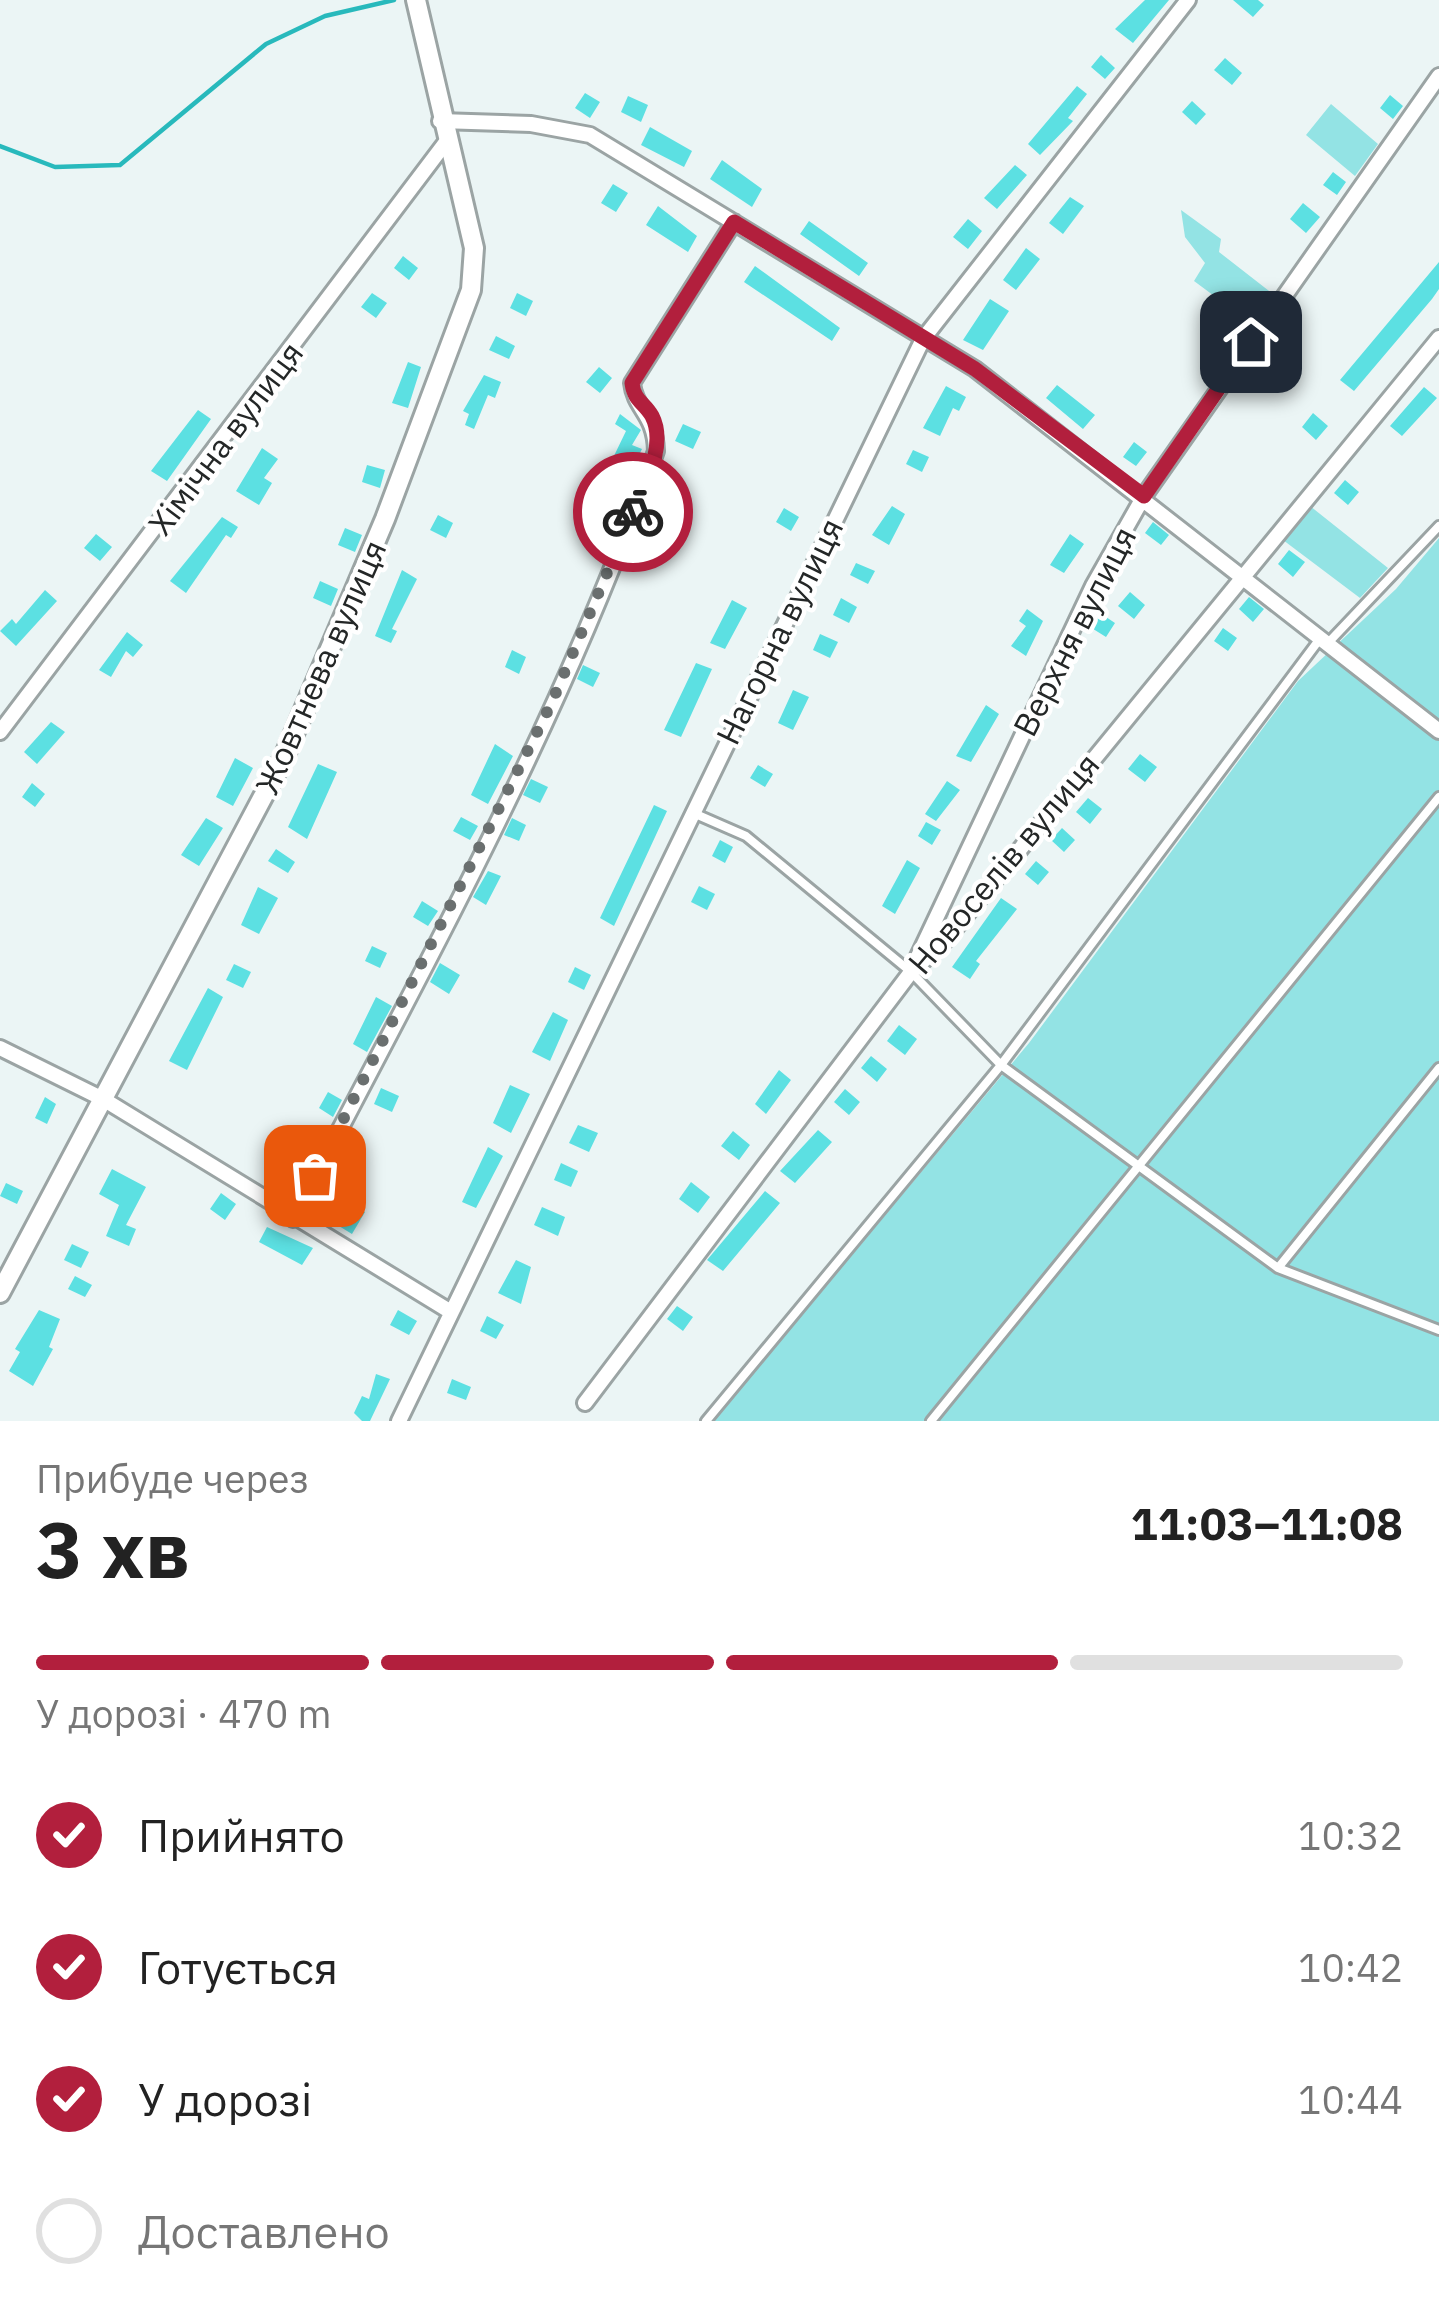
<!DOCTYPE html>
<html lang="uk">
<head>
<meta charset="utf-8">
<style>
	:root { --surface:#fff; --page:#f2f2f2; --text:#222; --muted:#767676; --line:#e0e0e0; --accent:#b21f3d }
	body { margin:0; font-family:"IBM Plex Sans",sans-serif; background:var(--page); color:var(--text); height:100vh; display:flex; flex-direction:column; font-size:45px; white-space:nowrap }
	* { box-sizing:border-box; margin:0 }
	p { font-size:39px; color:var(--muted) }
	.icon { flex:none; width:66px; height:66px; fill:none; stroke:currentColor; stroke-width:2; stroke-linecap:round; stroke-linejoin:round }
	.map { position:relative; height:1421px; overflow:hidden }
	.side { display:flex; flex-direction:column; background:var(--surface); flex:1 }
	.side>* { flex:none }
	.pin { position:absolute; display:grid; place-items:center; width:102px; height:102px; color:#fff; margin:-51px; border-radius:24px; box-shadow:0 6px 18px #0006 }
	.courier { position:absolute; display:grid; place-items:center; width:120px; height:120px; margin:-60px; border:9px solid #b21f3d; border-radius:50%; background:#fff; color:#222; box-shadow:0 3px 15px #0007 }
	.headline em { font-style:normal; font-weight:700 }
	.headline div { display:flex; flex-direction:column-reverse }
	.headline { display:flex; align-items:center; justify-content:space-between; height:204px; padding:0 36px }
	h1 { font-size:78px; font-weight:700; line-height:90px }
	.bar { display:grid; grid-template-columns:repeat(4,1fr); gap:18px 12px; align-content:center; height:144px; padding:0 36px }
	.bar i { height:15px; border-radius:9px; background:var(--line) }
	.bar .selected { background:var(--accent) }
	.bar p { grid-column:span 4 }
	ol { padding:0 36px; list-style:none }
	li { display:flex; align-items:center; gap:36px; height:132px }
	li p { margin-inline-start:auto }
	li .icon { padding:12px; border-radius:50%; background:var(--accent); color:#fff; stroke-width:4 }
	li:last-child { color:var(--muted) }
	li i { width:66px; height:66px; border:6px solid var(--line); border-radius:50% }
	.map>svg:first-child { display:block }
</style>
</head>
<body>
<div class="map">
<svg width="1439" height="1421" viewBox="0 0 1439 1421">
	<rect width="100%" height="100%" fill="#ebf5f5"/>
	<path fill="#93e3e4" d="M1331,104l47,40 -23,32 -49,-41z
		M1181,210l40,29 -2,13 54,42 -21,30 -58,-43 11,-18 -20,-26z
		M1310,506l78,62 -28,30 -77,-58z
		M1439,538v883h-726l316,-378 269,-362 98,-92z"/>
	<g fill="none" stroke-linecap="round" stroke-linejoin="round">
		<path stroke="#28b9bc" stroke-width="4.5" d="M0,146l55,21 65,-2 146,-121 59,-28 69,-16"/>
	</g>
	<path fill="#5ce0e2" d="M1145,0h24l-36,43 -18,-14z
		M1233,0h25l6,5 -11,12z
		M1101,55l14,13 -10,11 -14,-12z
		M1225,58l17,15 -10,12 -18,-15z
		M1077,86l10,8 -19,24 5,3 -33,34 -12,-11z
		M585,93l15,9 -10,16 -15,-10z
		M1390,95l13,11 -10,13 -13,-11z
		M628,96l20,9 -7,17 -20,-10z
		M1192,101l14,13 -10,11 -14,-13z
		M650,127l42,24 -8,16 -43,-22z
		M722,160l40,29 -10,18 -42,-28z
		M1015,165l12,10 -30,34 -13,-11z
		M1333,172l13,10 -9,13 -14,-10z
		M613,184l15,9 -12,19 -15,-9z
		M1070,197l14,9 -21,28 -14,-11z
		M1303,203l17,14 -14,16 -16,-14z
		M658,206l39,30 -9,16 -42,-27z
		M968,219l14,12 -14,18 -15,-12z
		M809,221l59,42 -9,13 -59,-42z
		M1026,248l14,11 -24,31 -13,-10z
		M403,256l15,12 -9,12 -15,-12z
		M1439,262v27l-7,10 -78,92 -14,-11z
		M755,266l85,62 -8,13 -88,-59z
		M372,293l15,10 -11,15 -15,-11z
		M517,293l16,8 -7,15 -16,-8z
		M990,299l19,12 -26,39 -20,-10z
		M496,336l19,10 -6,13 -20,-9z
		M408,362l13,5 -13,41 -16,-5z
		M599,367l13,11 -12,15 -14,-11z
		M484,375l17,7 -6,16 -7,-3 -14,34 -9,-4 4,-11 -6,-3z
		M1057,385l38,30 -12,14 -37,-31z
		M946,386l20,11 -7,14 -6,-3 -13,28 -17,-8z
		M1424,387l13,11 -35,38 -12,-10z
		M198,410l13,9 -44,62 -16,-10z
		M1313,413l15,13 -12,14 -14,-13z
		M620,414l21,16 -9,15 10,4 -10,20 -20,-9 14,-29 -11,-7z
		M683,424l18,8 -8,17 -18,-8z
		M1134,442l13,10 -11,14 -13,-9z
		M262,448l16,11 -14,19 8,5 -13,22 -23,-14z
		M913,450l16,7 -7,15 -16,-8z
		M367,465l18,5 -5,18 -18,-6z
		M1345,480l14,12 -11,13 -14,-12z
		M892,506l13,8 -16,31 -17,-10z
		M784,508l15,9 -8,14 -15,-9z
		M438,515l15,8 -7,15 -16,-8z
		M222,517l16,10 -7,11 -5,-3 -40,58 -16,-12z
		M1153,522l16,13 -8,10 -16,-12z
		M345,528l17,7 -7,17 -17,-7z
		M592,531l15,7 -8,16 -15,-7z
		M96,534l16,13 -12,14 -16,-13z
		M1070,534l14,10 -20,29 -14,-8z
		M1289,550l16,12 -12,15 -15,-13z
		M856,563l19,8 -7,13 -18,-9z
		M402,570l15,9 -25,50 5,2 -6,12 -16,-7z
		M320,581l18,8 -7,17 -18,-8z
		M45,590l12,11 -41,45 -16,-15 12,-12 4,5z
		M1130,592l15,13 -11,14 -16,-13z
		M1249,597l15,12 -11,13 -14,-13z
		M841,598l16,9 -8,16 -16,-8z
		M732,600l15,8 -22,41 -15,-6z
		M1027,609l16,12 -17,35 -15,-10 15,-20 -7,-5z
		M1100,613l15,10 -9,14 -16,-10z
		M1223,628l14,10 -9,13 -14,-10z
		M127,632l16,13 -10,12 -7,-6 -15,26 -12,-7z
		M820,634l18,8 -8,16 -17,-8z
		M512,650l14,7 -7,17 -14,-7z
		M696,663l16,6 -31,68 -17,-7z
		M583,665l17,8 -7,14 -16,-8z
		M793,690l16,7 -16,33 -15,-7z
		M986,705l13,9 -28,48 -15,-6z
		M51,722l14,10 -28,32 -13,-12z
		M495,744l18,12 -25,48 -17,-9z
		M1140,754l17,13 -12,15 -17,-13z
		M235,758l18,10 -20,38 -17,-9z
		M318,764l19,8 -30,67 -19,-12z
		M758,765l15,9 -8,13 -15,-9z
		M531,779l17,8 -8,16 -17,-8z
		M947,781l13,9 -24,31 -11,-7z
		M32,783l13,11 -10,13 -13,-10z
		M1088,798l14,11 -12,15 -14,-12z
		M654,805l13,6 -53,115 -14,-8z
		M461,817l17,9 -8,14 -17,-9z
		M206,818l17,10 -24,38 -18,-11z
		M512,818l14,7 -7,16 -15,-6z
		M926,822l15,8 -9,15 -14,-9z
		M1062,828l13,12 -11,12 -13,-12z
		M720,840l13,7 -8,16 -13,-7z
		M276,849l19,13 -7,11 -20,-12z
		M907,860l13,8 -25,46 -13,-8z
		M1036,861l13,11 -11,13 -13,-11z
		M488,871l13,5 -15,29 -13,-8z
		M699,886l16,8 -8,16 -16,-8z
		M258,887l20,11 -19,36 -18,-9z
		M1001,898l16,11 -41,52 4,3 -10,15 -18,-12z
		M422,901l16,10 -10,15 -15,-9z
		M372,946l15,7 -7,15 -15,-7z
		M440,963l20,12 -11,19 -19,-12z
		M234,964l17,8 -8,16 -17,-8z
		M575,967l16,8 -7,15 -16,-8z
		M208,988l15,9 -36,73 -18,-9z
		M376,997l16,9 -25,46 -14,-8z
		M553,1012l15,8 -18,41 -18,-9z
		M899,1025l18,14 -12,16 -18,-14z
		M871,1056l16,13 -10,13 -16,-14z
		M779,1070l12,10 -25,34 -11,-10z
		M510,1085l20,9 -19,39 -18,-10z
		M381,1088l18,8 -7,16 -18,-8z
		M845,1089l15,13 -11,13 -15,-13z
		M328,1092l14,8 -9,17 -14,-9z
		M45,1097l11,7 -9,20 -12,-6z
		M578,1125l20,8 -9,19 -20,-9z
		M818,1130l14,12 -37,41 -15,-12z
		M733,1131l17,14 -11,15 -18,-14z
		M488,1147l15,9 -27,52 -14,-6z
		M561,1163l17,8 -7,16 -17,-7z
		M112,1169l34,18 -20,38 10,4 -7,17 -23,-10 13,-31 -20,-11z
		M691,1182l19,15 -12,16 -19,-14z
		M6,1183l17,8 -6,13 -17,-8z
		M765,1191l15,12 -57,68 -16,-11z
		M221,1193l15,11 -11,16 -15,-11z
		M347,1202l18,10 -13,22 -18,-11z
		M542,1207l23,10 -7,19 -24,-11z
		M267,1227l46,21 -11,17 -43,-23z
		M72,1244l17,8 -8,16 -17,-8z
		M516,1260l15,7 -10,37 -23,-11z
		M75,1276l17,9 -7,12 -17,-8z
		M677,1306l16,11 -10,14 -16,-12z
		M39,1310l21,9 -11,28 4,2 -20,37 -24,-15 11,-19 -5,-3z
		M398,1310l19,11 -8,14 -19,-10z
		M487,1316l17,9 -8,14 -16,-8z
		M376,1374l14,5 -20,42h-8l-8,-8 8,-17 7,3z
		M452,1379l19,8 -5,13 -19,-7z"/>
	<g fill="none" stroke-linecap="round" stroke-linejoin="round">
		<defs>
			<path id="lane" d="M1328,643l111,-117
				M691,812l55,24 165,136 90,93 277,203 161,62
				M1278,1268l161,-200
				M706,1421l295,-356 318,-425
				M931,1421l508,-624"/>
			<path id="street" d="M440,121l91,3 59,11 385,234 464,362
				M0,732l446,-590
				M913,967l180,-381 51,-90 295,-420
				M0,1048l103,51 348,213
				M293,1219c130,-250 270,-501 363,-768 -1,-38 -21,-41 -24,-68l102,-161
				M585,1403l326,-431 33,-30 495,-604
				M399,1421l524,-1082 265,-339"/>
			<path id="secondary" d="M0,1293l284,-536 101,-238 86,-229 3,-42 -58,-248"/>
		</defs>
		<use href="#lane" stroke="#9ba4a4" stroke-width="14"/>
		<use href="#street" stroke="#9ba4a4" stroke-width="20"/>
		<use href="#secondary" stroke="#9ba4a4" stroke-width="24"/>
		<use href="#lane" stroke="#fff" stroke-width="8"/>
		<use href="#street" stroke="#fff" stroke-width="14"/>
		<use href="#secondary" stroke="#fff" stroke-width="18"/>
	</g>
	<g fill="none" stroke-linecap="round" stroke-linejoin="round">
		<path stroke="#6a6f6f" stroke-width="12" stroke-dasharray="0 21.6" d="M315,1176l236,-472 82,-192"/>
		<path stroke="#b21f3d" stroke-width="15" d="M633,512c12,-28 34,-67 19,-96 -8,-14 -18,-15 -20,-33l102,-161 241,147 169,127 107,-154"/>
	</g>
	<g text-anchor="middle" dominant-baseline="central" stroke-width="9" stroke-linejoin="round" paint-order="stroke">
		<g font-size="33" fill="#242727" stroke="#fff">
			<text transform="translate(225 438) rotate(-53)">Хімічна вулиця</text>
			<text transform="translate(779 631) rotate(-64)">Нагорна вулиця</text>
			<text transform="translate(1074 631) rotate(-63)">Верхня вулиця</text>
			<text transform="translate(320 667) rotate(-66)">Жовтнева вулиця</text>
			<text transform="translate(1003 863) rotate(-50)">Новоселів вулиця</text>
		</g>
	</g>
</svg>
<div class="pin" style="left:315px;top:1176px;background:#ea580c"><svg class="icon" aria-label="bag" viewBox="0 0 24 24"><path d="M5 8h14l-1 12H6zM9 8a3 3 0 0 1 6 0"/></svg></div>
<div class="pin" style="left:1251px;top:342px;background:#1f2937"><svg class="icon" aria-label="home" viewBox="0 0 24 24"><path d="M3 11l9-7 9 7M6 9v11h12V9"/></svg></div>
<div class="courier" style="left:633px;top:512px"><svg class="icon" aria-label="bike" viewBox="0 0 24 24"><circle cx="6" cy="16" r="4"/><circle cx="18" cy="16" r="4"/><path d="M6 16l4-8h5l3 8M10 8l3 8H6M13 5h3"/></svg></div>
</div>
<section class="side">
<div class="headline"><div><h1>3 хв</h1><p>Прибуде через</p></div><em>11:03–11:08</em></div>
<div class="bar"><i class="selected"></i><i class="selected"></i><i class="selected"></i><i></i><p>У дорозі · 470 m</p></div>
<ol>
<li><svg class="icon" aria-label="check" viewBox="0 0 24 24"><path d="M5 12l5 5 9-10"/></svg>Прийнято<p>10:32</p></li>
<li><svg class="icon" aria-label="check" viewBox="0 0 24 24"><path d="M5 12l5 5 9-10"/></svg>Готується<p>10:42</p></li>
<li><svg class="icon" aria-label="check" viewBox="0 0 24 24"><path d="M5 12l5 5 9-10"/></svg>У дорозі<p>10:44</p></li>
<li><i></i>Доставлено</li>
</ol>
</section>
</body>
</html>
